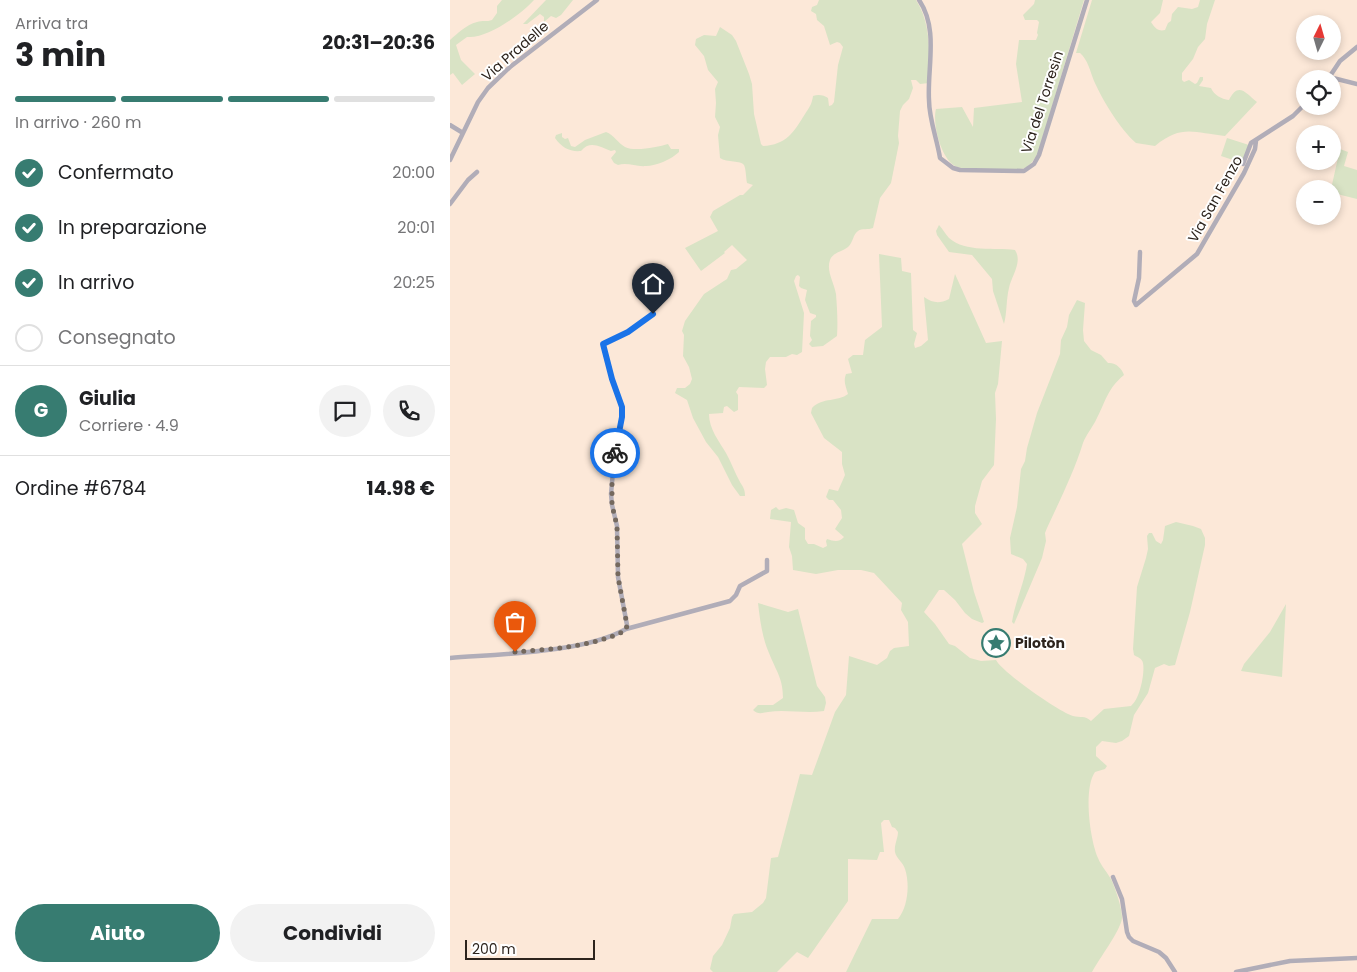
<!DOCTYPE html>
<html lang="it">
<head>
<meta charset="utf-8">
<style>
	:root { --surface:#fff; --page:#f2f2f2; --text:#202124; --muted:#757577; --line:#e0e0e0; --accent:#377c71 }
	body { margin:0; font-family:Poppins,sans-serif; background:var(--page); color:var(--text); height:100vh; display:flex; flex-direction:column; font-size:19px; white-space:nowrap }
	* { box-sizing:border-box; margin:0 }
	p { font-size:16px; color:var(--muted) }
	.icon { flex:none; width:28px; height:28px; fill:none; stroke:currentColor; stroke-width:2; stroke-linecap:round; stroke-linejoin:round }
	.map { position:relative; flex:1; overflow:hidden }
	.drawer { display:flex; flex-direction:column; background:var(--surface); width:450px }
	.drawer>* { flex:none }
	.needle { width:32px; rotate:5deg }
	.tools { position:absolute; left:846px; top:15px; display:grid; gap:10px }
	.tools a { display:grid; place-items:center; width:45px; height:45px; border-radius:50%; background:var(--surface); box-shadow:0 2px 8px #0003; font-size:25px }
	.scale { position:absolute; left:15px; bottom:12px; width:130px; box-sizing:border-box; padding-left:5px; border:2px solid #2d241d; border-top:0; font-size:14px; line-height:18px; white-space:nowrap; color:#2d241d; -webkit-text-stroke:4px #fff; paint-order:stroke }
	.pin { position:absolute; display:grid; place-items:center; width:42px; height:42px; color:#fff; margin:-51px -21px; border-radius:50% 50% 50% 0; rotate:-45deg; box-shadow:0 0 5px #0007 }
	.pin .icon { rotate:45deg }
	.courier { position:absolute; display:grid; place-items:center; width:50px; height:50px; margin:-25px; border:4px solid #1a73e8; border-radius:50%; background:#fff; color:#222; box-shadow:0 1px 6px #0007 }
	.head em { font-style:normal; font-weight:700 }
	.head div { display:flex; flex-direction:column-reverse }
	.head { display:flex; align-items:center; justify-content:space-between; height:85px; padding:0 15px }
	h1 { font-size:32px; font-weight:700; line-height:38px }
	.bar { display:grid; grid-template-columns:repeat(4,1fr); gap:8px 5px; align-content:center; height:60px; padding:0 15px }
	.bar i { height:6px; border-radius:4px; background:var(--line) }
	.bar .on { background:var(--accent) }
	.bar p { grid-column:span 4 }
	.line { display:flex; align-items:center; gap:12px; padding:0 15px; border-top:1px solid var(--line) }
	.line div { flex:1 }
	.round { display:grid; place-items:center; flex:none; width:52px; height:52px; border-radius:26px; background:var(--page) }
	ol { padding:0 15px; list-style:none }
	li { display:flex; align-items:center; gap:15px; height:55px }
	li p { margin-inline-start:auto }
	li .icon { padding:5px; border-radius:50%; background:var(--accent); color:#fff; stroke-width:4 }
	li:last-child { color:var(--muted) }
	li i { width:28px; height:28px; border:2px solid var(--line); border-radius:50% }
	.primary-button { display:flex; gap:10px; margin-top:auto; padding:10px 15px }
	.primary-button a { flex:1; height:58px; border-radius:30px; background:var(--accent); color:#fff; font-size:20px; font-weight:700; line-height:58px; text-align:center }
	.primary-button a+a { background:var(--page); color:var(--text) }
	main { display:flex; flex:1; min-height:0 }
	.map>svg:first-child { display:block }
</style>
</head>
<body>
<main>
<section class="drawer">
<div class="head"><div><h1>3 min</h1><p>Arriva tra</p></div><em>20:31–20:36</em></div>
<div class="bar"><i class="on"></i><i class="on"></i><i class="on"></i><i></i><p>In arrivo · 260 m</p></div>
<ol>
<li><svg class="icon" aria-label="check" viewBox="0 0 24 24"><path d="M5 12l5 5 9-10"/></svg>Confermato<p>20:00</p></li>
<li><svg class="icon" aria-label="check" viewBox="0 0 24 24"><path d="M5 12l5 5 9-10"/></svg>In preparazione<p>20:01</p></li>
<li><svg class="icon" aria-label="check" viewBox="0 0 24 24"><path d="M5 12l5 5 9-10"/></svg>In arrivo<p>20:25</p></li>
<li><i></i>Consegnato</li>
</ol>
<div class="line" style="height:90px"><b class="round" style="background:var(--accent);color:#fff">G</b><div><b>Giulia</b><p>Corriere · 4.9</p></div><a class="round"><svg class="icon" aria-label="chat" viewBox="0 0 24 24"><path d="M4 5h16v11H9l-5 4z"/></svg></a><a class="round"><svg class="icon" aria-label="phone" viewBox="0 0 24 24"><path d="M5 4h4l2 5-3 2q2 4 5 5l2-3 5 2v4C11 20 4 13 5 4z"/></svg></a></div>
<div class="line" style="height:65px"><div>Ordine #6784</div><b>14.98 €</b></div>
<div class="primary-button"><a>Aiuto</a><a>Condividi</a></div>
</section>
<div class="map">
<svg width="907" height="972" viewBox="0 0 907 972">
	<rect width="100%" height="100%" fill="#fce8d8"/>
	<path fill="#d9e3c5" d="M52,0h32c-14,15 -46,39 -67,37l-11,8 5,15 14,14 -13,11 -9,-12 -3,2v-35c8,-7 16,-15 27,-18 5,-2 10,0 15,-2l5,-7v-7z
		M96,0h27l-12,15 -5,3 -5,-2 -7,6v-5l-4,-3 -13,10h-4z
		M369,0h97c16,25 13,55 13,83l-9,1 -4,-4h-5l2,8 -4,11 -6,6 -3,6 -2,25 1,7 -8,40 -11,15 -7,30c-5,2 -11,0 -15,3 -5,3 -5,12 -10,16 -6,5 -15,5 -18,13 -4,11 4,22 6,34 1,13 2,28 1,42l-14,10 -11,1 -3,-3 3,-4 -2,-4 1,-15 5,-4v-2l-6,-2 -5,-13 2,-10 -6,-2 -2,-2 1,-9 -2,-2 -2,1 -2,5 10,32 -2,39 -5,3 -5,-1 -6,3h-16l-4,5 -1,7 2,16 -3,3 -25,-1 -3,5 2,3v15l-4,2 -7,-6 -3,1 -1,6 -14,1c0,15 10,27 17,39 5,9 9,20 14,29 3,5 5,7 5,14h-5l-8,-11 -14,-28 -12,-15 -13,-24 -6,-18 -12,-7 2,-5h8l5,-4 2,-5 -3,-12 -6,-11 1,-21 -2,-4 3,-10 19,-27 23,-15 4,-9 5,-1 11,-9 -15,-15 -8,7 1,1 -24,18 -16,-23 33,-17 -8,-14 3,-6 27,-16h3l10,-10 -6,-2c-1,-5 -1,-14 -3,-18 -3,-5 -17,-2 -24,-7l-2,-23 2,-8 -5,-10 1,-14 -1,-14 3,-7 -10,-12 -4,-14 -9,-11 1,-6 8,-4 12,1 4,-9 12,8 4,6 13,33 3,10 2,30 7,30 2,2c23,-1 31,-14 42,-32 4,-6 7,-10 8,-18 5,-2 11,-1 15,2l1,8 3,-1 2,-3 4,-37 5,-18 -3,-4 -3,-1 -7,3 -6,-19 -7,-6 -1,-6 -5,-3 1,-4 5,-2z
		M585,0h49l-46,153c-3,5 -7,12 -13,15 -6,3 -61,2 -68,-1 -16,-6 -25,-44 -21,-58l26,-2 11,20 1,-19 48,-6 -6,-38 3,-24h17l2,-5 -1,-2 2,-11 -2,-2h-12l-2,-5 11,-11z
		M642,0h71l-3,13 -9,9c3,5 7,10 14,8l3,-7 3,-2 1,-7 6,-7 14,2 6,-2 2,-7h15l-8,24 -2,15 -7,8 -5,12 -11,14v7l2,2 5,-2 6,4 2,-1 3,-6h3v3l-4,6 12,2c3,7 10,11 18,12 9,-19 17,-7 28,2l-32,34c-31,-3 -43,-12 -70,10l-19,-3c-16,-14 -33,-42 -42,-62 -4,-10 -6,-21 -14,-28h-4z
		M156,132c8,3 12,11 19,15 10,5 33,0 43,-3l3,5h8v3c-7,7 -23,14 -33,14 -10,1 -19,-4 -28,-1l-4,-2 -3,-5 5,-6 -1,-2 -4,1c-11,-4 -21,-11 -30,0 -11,1 -19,-3 -26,-13l1,-3 6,-2v4l3,2 3,-1 3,8 4,1 10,-7z
		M777,138l22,7 -7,18 -21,-7z
		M890,149l8,3 -4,14 13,4v29l-24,-6 -1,-4h-1z
		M489,225c4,4 6,9 10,13 17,15 46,9 66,12 8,12 -4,27 -6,38 -3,12 -2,25 -5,36l-11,-33 -1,-12 -20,-24 -23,-3 -12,-17 -1,-4z
		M429,254l22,4 1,13 9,2 2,57 4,3 -3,11 1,4 6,-2 7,-6 -4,-43c9,6 15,7 25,2l6,-25 31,69 16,-2 -4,43 -3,9 1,26 -2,46 -12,16 -7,25v7l7,11 -20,20 12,48 10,30 -2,1 -10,-4 -7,-6 -10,-13 -11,-10h-5l-15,22 11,12 14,20 6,2 15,12 11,3 15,-1c6,12 63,52 77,56 7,2 12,-1 18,5l13,-12 27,-3c9,-7 14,-33 12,-43 -1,-5 -6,-6 -9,-8l-1,-6 4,-62 9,-29 2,-9 -1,-13 2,-3h3l4,8 5,3 2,-4 2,-14 11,-4 17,4 8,3 4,9v7l-15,67 -15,53 -6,1 -5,-2 -9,4 -7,25 -14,22 -5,21 -7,5 -6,2 -14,-2 -6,6v9l11,10 -2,3 -10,3c-12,17 -5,68 3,86 3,8 10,15 14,23 4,10 10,27 10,37 -1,12 -23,41 -30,54h-246l26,-53h26c10,-12 12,-35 7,-50 -2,-7 -9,-11 -10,-17 -1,-7 3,-14 3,-20l-3,-4 -3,-1 -3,-7h-5l-3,3 3,29h-4l-3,8 -29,-1v42l-40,57 -11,-6 -20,20h-64l-3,-3 3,-13 9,-11 8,-17 2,-11 2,-3 18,-2 11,-9 3,-5 5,-40 7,-1 22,-83 12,1 23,-63 11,-17 3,-39 28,9 10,-7 3,-7 4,-3 15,-2 -1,-24 -7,-12 1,-7 -28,-30 -13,-3h-23l-22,4 -23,-4 -1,-14 -3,-9 2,-25 -21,-3 1,-9 5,-3 3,3 7,-2 8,2 4,13 7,5v11l3,5h6l9,4 4,-2 -1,-5 1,-2c7,2 11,4 17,-2l-9,-8 7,-11 -1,-8 -8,-10h-4l-3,-3 3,-8 9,2 7,-16 -3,-11v-12l-18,-14 -13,-25 1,-5c11,-11 26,-6 36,-14 -2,-7 -5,-12 -2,-20l6,-1 -4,-14 5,-4h10l2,-15 17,-13z
		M627,300l8,3 -2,27 1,11 7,9 10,5 7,8c7,-1 14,5 16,12 -17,14 -18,26 -28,45 -4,8 -10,15 -13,23 -9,29 -23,57 -36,85l-2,5 1,8 -4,17 -28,66 -2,-2c3,-20 12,-38 15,-58l-4,-5 -12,-5 -1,-16 7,-31 4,-38 4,-8 2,-13 10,-35 23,-59 1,-14 6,-13 2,-12z
		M308,603l30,9 10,-3 19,77 8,11 1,6 -2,8c-19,3 -38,-2 -56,1 -6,1 -10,3 -15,-2l5,-5h15l10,-7c0,-20 -7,-27 -14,-45 -7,-16 -9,-33 -11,-50z
		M836,604l-4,73 -41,-6 3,-7 26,-32z"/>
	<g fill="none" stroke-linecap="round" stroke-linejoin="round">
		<path stroke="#b1adb8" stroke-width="4.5" d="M469,0c20,29 8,68 10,100 0,19 8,39 11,58l13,10 7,2 64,1 10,-7 5,-9 48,-155
			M879,77l28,7
			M878,79l12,-18 17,-14
			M0,125l13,8
			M0,160l28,-58 10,-14 22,-21 87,-67
			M793,164l8,-21 42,-27 12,-12
			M0,204l18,-24 9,-8
			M690,252l-1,26 -5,23 2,4 61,-51 47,-81 11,-24 1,-8
			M176,629l104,-28 6,-6 4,-9 27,-15v-11
			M0,658c49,-4 134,-5 176,-29l1,-4 -9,-48 -1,-51 -5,-21 -1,-11 3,-34 8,-43v-10l-10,-28 -9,-35 25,-12 25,-18
			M663,877l9,22 5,33 2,5 4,4 26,11 7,6 9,14
			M786,972l54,-11 67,-3"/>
	</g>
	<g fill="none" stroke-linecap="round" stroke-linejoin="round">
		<path stroke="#75695e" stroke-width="5" stroke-dasharray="0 9" d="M65,652c36,-3 79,-5 111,-22l1,-5 -9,-48 -1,-51 -5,-21v-24l3,-28"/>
		<path stroke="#1a73e8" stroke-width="6" d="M165,453l7,-36v-10l-10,-28 -9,-35 25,-12 25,-18"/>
	</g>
	<defs>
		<symbol id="sight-ring" viewBox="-11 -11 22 22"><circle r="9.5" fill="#fff" stroke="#377c71" stroke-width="1.5"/><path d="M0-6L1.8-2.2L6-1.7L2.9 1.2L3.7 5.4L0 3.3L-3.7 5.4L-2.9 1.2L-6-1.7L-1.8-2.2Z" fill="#377c71"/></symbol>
	</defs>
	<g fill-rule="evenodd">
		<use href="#sight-ring" x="530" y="627" width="32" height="32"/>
	</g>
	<g text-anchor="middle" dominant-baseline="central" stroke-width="4" stroke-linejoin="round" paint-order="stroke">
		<g font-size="14" fill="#2d241d" stroke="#fff">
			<text transform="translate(65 51) rotate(-41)">Via Pradelle</text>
			<text transform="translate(592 102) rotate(-72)">Via del Torresin</text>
			<text transform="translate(765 199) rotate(-61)">Via San Fenzo</text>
		</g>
		<g font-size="14" font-weight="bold" fill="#2d241d" stroke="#fff" text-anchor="start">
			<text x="565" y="643">Pilotòn</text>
		</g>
	</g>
</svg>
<div class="tools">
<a><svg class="needle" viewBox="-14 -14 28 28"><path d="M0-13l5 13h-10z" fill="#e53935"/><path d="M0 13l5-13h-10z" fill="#757577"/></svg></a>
<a><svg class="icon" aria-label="locate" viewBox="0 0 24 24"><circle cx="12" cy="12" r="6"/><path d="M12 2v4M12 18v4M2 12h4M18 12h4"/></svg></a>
<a>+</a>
<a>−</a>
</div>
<div class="scale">200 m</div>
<div class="pin" style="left:65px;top:652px;background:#ea580c"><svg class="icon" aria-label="bag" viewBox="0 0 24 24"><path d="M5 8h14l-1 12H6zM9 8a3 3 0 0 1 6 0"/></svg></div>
<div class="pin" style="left:203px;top:314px;background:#1f2937"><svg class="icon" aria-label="home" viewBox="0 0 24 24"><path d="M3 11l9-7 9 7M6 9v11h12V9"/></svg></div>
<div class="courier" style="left:165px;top:453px"><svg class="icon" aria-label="bike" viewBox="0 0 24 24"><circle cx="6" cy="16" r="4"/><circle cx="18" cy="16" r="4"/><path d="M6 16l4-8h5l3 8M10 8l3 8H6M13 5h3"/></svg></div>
</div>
</main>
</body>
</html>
